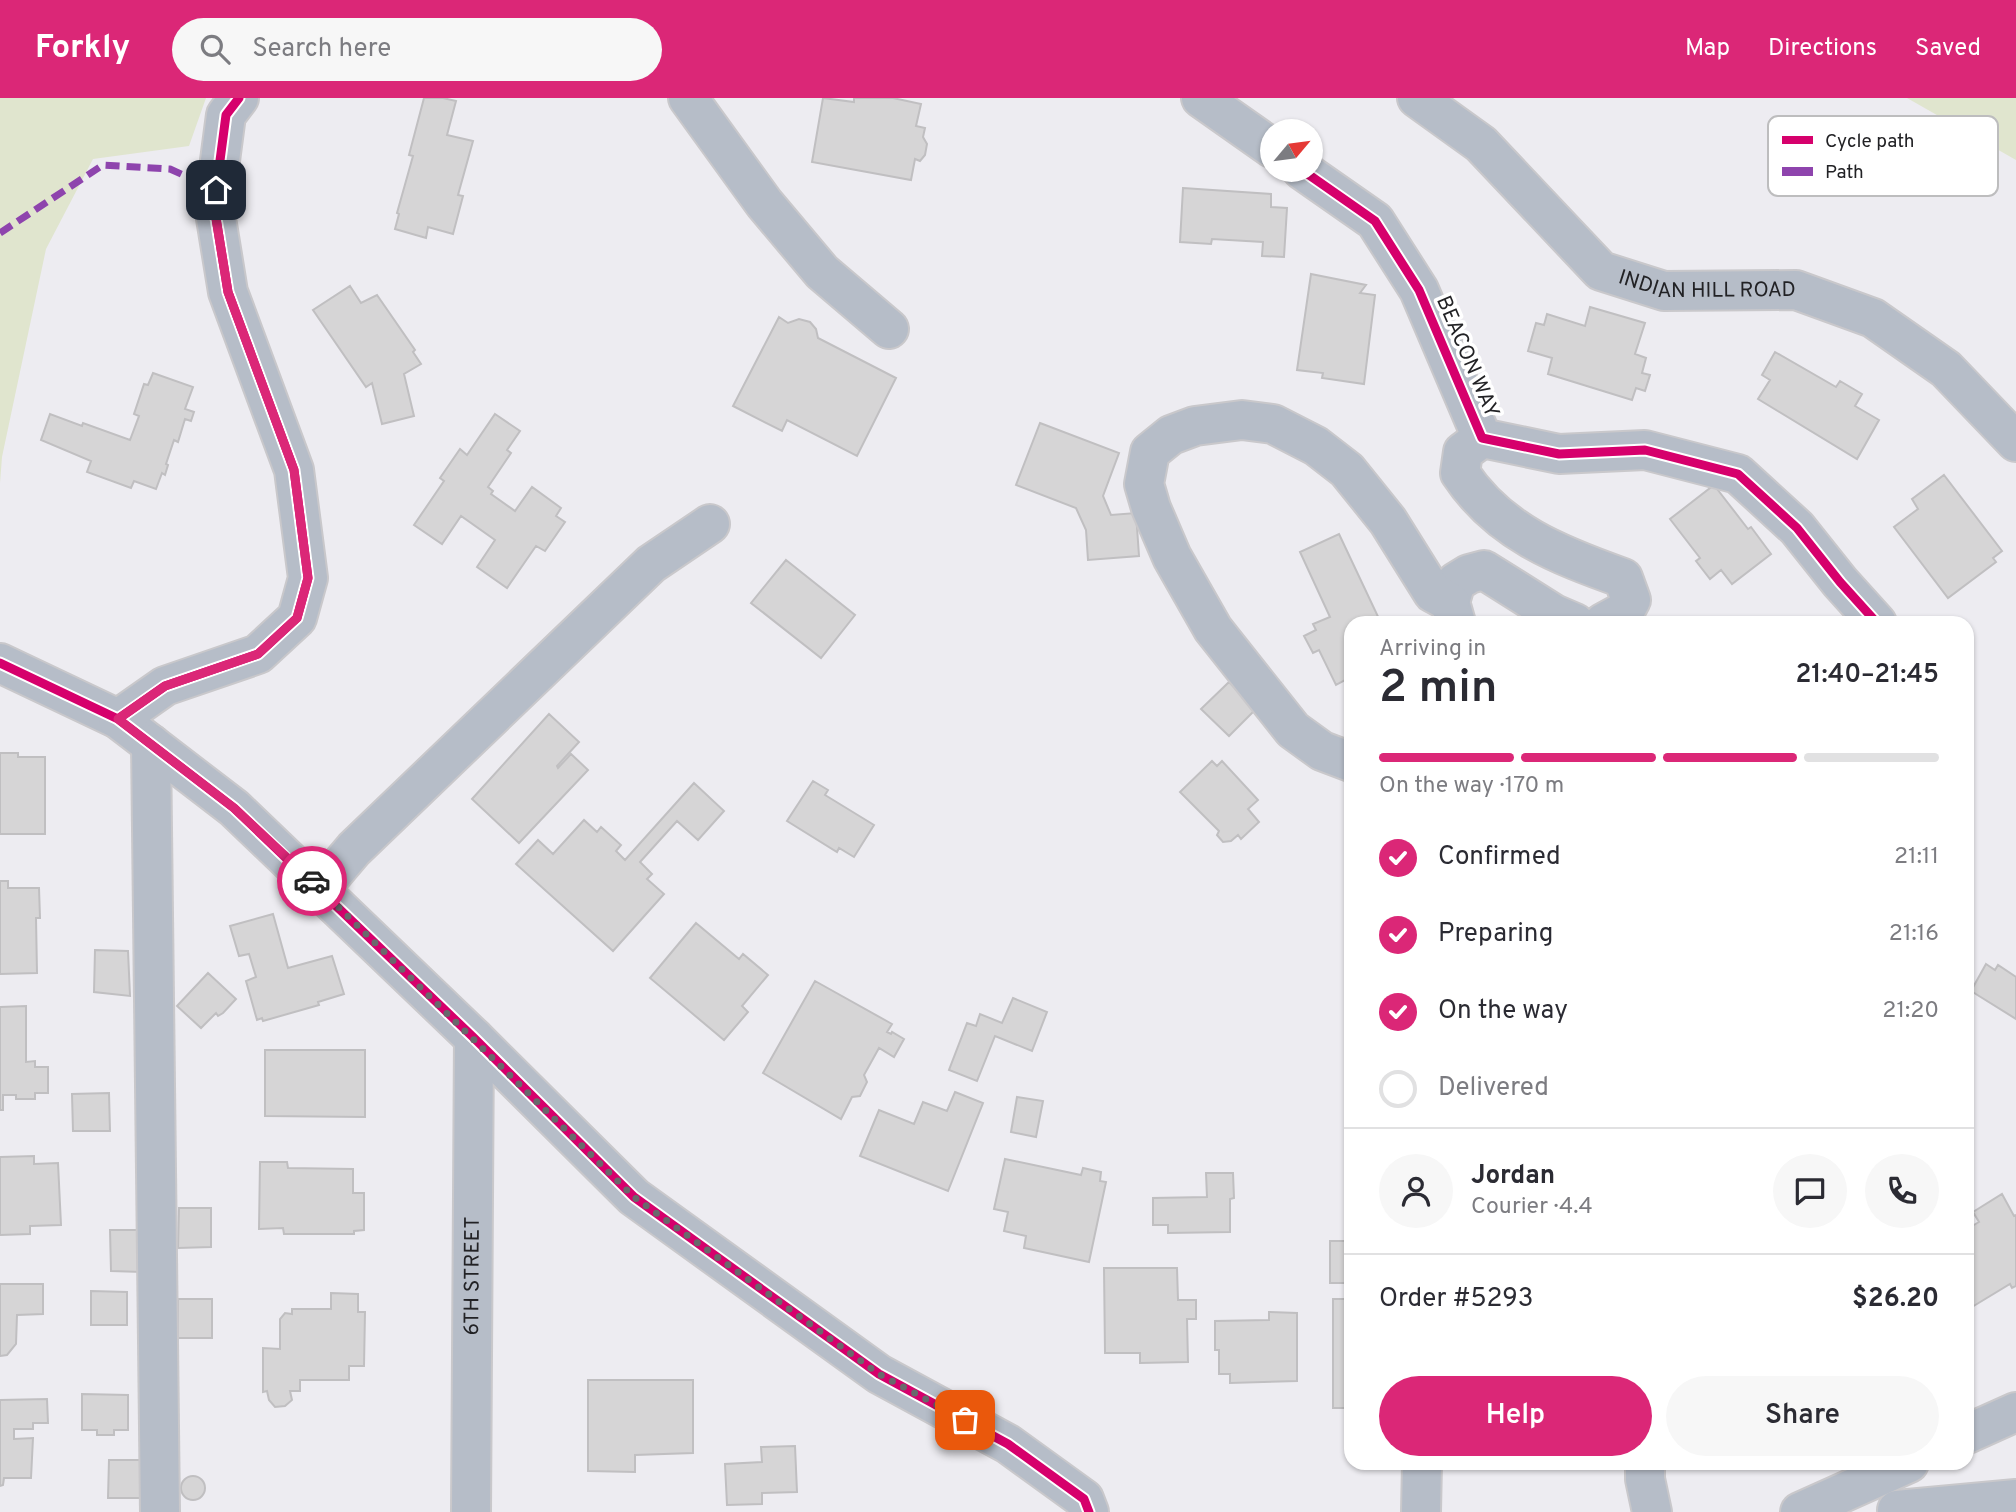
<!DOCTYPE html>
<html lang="en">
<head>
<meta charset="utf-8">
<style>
	:root { --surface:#fff; --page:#f7f7f7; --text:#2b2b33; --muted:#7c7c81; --line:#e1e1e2; --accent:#db2777 }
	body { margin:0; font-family:Overpass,sans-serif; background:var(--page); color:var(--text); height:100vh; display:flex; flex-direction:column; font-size:26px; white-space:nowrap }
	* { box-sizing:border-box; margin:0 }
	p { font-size:23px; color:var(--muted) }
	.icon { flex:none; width:38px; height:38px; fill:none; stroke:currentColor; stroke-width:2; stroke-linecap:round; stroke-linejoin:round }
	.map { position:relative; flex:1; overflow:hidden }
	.side { position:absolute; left:1344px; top:518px; width:630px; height:854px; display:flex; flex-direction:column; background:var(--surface); border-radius:21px; box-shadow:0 2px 5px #0004 }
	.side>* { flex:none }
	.needle { width:46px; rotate:61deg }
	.tools { position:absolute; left:1260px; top:21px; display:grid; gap:14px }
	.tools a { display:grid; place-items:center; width:63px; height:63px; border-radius:50%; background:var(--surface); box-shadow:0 2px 5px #0004; font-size:35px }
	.pin { position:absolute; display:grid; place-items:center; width:60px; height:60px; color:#fff; margin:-30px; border-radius:14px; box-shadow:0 4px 10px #0006 }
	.courier { position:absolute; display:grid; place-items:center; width:70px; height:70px; margin:-35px; border:5px solid #db2777; border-radius:50%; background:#fff; color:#222; box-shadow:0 2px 9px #0007 }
	.headline em { font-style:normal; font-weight:600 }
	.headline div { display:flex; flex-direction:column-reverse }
	.headline { display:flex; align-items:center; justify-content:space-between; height:119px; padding:0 35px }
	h1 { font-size:46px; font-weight:600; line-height:52px }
	.bar { display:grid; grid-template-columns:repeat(4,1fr); gap:10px 7px; align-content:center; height:84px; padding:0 35px }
	.bar i { height:9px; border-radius:5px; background:var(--line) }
	.bar .on { background:var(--accent) }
	.bar p { grid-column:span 4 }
	.line { display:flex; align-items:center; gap:18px; padding:0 35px; border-top:2px solid var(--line) }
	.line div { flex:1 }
	.round { display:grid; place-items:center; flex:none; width:74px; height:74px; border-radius:37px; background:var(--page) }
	ol { padding:0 35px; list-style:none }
	li { display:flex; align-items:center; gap:21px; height:77px }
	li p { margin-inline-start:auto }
	li .icon { padding:7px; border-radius:50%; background:var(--accent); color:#fff; stroke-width:4 }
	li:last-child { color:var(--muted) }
	li i { width:38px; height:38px; border:4px solid var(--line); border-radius:50% }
	.cta { display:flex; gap:14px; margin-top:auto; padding:14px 35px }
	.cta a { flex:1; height:80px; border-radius:42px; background:var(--accent); color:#fff; font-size:28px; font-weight:600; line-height:80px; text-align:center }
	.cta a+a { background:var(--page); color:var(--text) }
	header { display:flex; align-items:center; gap:42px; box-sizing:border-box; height:98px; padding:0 35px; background:var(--accent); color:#fff }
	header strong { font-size:33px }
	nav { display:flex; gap:38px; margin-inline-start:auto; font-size:24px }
	.search { width:490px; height:63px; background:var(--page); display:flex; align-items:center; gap:18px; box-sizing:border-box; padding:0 24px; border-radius:38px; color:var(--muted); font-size:26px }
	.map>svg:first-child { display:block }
</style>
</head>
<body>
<header>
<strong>Forkly</strong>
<div class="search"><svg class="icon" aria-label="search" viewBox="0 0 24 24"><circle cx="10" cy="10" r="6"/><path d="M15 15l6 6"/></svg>Search here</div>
<nav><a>Map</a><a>Directions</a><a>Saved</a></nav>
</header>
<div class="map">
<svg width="2016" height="1414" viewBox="0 0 2016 1414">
	<rect width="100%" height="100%" fill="#edecf1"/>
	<path fill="#e0e5ce" d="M0,0h206l-17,48 -96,13 -47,90 -44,208 -2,26z
		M1906,0h110v62l-109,-62z"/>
	<path fill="#d6d5d6" stroke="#c0bfc1" stroke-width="2" d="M424,0h19l13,3 -9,34 26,6 -15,54 5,1 -10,38 -25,-7 -2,11 -31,-9 4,-15 -2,-1 16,-57 -4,-1z
		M823,0l31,4v-4h39l28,6 -5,22 9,2 -2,9 4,7 -2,11 -5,6 -5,-2 -4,21 -99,-18z
		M1183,90l88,6v13l16,1 -3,49 -22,-1 1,-14 -51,-3 -1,5 -31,-2z
		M1311,176l55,11 -6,8 15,2 -11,89 -42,-6 1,-5 -26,-3z
		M350,188l11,17 16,-8 38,55 -2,2 8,12 -17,10 10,42 -32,8 -10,-41 -6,4 -53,-77z
		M1590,209l55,16 -10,31 11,4 -4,15 8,2 -5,16 -9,-3 -4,12 -84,-26 4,-16 -24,-7 8,-28 8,2 3,-11 38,12z
		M779,219l9,6 11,-4 11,3 6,7 2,9 78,40 -39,78 -70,-36 -5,11 -49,-25z
		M1775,254l61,35 4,-6 22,13 -7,12 24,14 -22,39 -99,-60 12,-19 -8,-5z
		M153,275l40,14 -8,22 9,3 -3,9 -6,-2 -7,23 -4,-2 -8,24 2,1 -3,10 -3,-2 -6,16 -22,-8 -3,7 -44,-16 4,-11 -50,-21 9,-26 32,12 1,-3 47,17 9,-24 -5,-2 10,-30 4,1z
		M495,316l25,17 -13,19 4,3 -23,34 5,4 -2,3 24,17 17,-24 29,21 -5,8 9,6 -20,29 -9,-5 -29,42 -30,-21 18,-27 -34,-24 -19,28 -28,-19 30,-44 -4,-3 20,-29 7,6z
		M1040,325l79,30 -16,43 8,19 25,-2 3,43 -51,4 -2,-30 -10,-22 -60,-23z
		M1944,377l58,76 -9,7 3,4 -48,36 -54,-71 24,-18 -6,-10z
		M1714,387l34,44 3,-2 20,27 -39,30 -11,-14 -11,9 -14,-18 4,-3 -30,-39z
		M1339,436l42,89h-30v54l-15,8 -17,-35 -6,3 -9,-17 12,-6 -3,-6 17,-7 -30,-65z
		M786,462l69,55 -34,43 -70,-55z
		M1229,584l27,27 -27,27 -28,-27z
		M549,616l30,28 -22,24 1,2 13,-14 17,16 -69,73 -47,-44z
		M0,655h18v4h27v77h-45z
		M1212,663l5,5 5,-5 36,39 -10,9 11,13 -18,17 -3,-4 -7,6 -8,1 -6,-7 2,-4 -39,-39z
		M813,683l15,9 -3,5 49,30 -20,32 -15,-9 -2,4 -50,-31z
		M694,685l30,28 -26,29 -21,-19 -37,41 12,12 -5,5 17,15 -51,57 -97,-87 22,-24 15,14 31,-34 13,12 4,-5 20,18 -5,6 9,9z
		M0,783h8v7h31l1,30h-4l1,55 -37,1z
		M273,816l15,54 44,-12 12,38 -26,8 1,3 -56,16 -1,-3 -5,2 -11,-39 10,-4 -7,-23 -10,2 -9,-30z
		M696,825l43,36 4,-5 25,21 -26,31 6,6 -24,28 -74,-62z
		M95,852l33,1 2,45 -36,-4z
		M1986,866l9,6 3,-5 18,12v42l-45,-28z
		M208,875l28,26 -13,14 -5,3 -2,-3 -15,15 -24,-22z
		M815,883l77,43 -5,8 4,2 1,-2 12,7 -10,18 -15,-9 -15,27 3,7 -7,14 -8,1 -11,22 -78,-46z
		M1013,900l34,14 -15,39 -37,-15 -18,45 -28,-11 18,-47 9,3 4,-12 22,9z
		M26,908v56l9,-1v6h13v26h-13v6h-19v-4h-13v15h-3v-103z
		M265,952h100v67l-100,-1z
		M955,994l28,11 -35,88 -88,-35 19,-46 35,14 9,-22 24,9z
		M109,995l1,38h-37l-1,-37z
		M1017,999l26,4 -7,36 -25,-5z
		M34,1058v8l24,-1 3,62 -31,1v8l-30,1v-78z
		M1005,1061l76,16 2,-7 18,4 -1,9 6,1 -17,80 -65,-14 2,-12 -22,-5 4,-19 -14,-3z
		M260,1064h27l1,6 65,1v24h11v37l-10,1v3h-70l-1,-6 -24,1z
		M1206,1075h27l1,25 -4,1v33l-62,1v-8h-15v-27l54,-1z
		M2002,1096l12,22 2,-1v71l-4,2 -2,-4 -38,23 -5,-8v-70l12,-7 -6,-10z
		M179,1110h32v39l-33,1z
		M110,1132h32v42l-31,-1z
		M1330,1143h21v42h-21z
		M1104,1170h73l1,32h18v19h-9l1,43 -48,1v-10h-35z
		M0,1186h43v30l-26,1 -1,29 -9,11 -7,1z
		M91,1193l36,1v33h-36z
		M331,1195l27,1v18h7l-1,54h-15v14h-49v11h-10l2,9 -7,6 -10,1 -6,-7 -2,-9 -4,1v-44l17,1v-30l5,-6 7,1v-5h39z
		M178,1201h34v39h-34z
		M1333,1201h18v109h-18z
		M1269,1214l28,1v68l-67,2v-9h-11v-24h-4v-29l54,-1z
		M588,1282h105v73l-58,2v17l-47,-1z
		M82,1296l46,1v35h-14v5h-17v-5h-15z
		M47,1301l1,24h-15v6h-19v10l19,-1 -2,40h-27l-1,7 -3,1v-86z
		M795,1348l2,46 -35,1v11l-35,1 -2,-41 37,-2 -1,-15z
		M109,1362h31v38h-32z
		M181 1390a12 12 0 1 1 24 0a12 12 0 1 1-24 0Z"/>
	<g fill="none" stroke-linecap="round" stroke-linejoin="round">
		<defs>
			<g id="minor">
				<path d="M688,0l76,105 58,69 67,57"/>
				<path d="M1201,0l71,50"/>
				<path id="s1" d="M1417,0l64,46 120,127 63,20 132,-1 77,28 73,51 70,73"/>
				<path d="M1302,72l73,51 44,69 63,148 77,16 86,-4 93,24 59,54 43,54 37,41"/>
				<path d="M1482,340l-19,14 -3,21c39,59 98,82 163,105l8,22 -6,11 -22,12"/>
				<path d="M1456,525l-6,-21 6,-20 13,-8 15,-4 70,44 21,9"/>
				<path d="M0,565l118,56 116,89 240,230 160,159 245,177 129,70 76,55 5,13"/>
				<path d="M118,621l47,-33 93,-32 39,-36 11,-40 -14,-108 -66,-178 -14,-86 12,-91 13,-17"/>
				<path d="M151,646l9,768"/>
				<path d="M1351,664l-29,-11 -29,-21 -80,-101 -41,-72 -21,-49 -7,-24 6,-32 21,-17 24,-9 47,-6 31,4 43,22 31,24 41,51 45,72 17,9"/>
				<path d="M320,791l34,-40 297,-285 59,-40"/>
				<path d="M1967,1336l49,-22"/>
				<path d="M1645,1365v16l7,33"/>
				<path d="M1897,1412l119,-11"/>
				<path id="s2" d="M471,1414l3,-474"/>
				<path d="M1421,1414l1,-49"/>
				<path d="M1800,1414l109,-49"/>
			</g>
		</defs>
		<use href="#minor" stroke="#c9c8cb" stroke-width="42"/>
		<use href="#minor" stroke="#b6bdc8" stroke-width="38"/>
		<path stroke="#8e44ad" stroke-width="7" stroke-dasharray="14 7" stroke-linecap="butt" d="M0,135l103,-68 67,4 46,21"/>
		<defs>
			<path id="cycleway" d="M1302,72l73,51 44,69 63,148 77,16 86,-4 93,24 59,54 43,54 37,41
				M0,565l118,56 116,89 240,230 160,159 245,177 129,70 76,55 5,13
				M118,621l47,-33 93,-32 39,-36 11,-40 -14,-108 -66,-178 -14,-86 12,-91 13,-17"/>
		</defs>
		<use href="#cycleway" stroke="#fff" stroke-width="13"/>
		<use href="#cycleway" stroke="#d6006c" stroke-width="9"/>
	</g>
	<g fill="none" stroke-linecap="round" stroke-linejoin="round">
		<path stroke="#69696c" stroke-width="7" stroke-dasharray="0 12.6" d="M312,783l322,316 245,177 86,46"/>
		<path stroke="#db2777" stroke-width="9" d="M216,92l-2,16 14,86 66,178 14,108 -11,40 -39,36 -93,32 -47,33 116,89 78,73"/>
	</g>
	<g text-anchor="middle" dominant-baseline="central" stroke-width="7" stroke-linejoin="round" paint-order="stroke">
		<g font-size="21" fill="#222225" stroke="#fff">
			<text stroke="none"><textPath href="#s1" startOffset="362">INDIAN HILL ROAD</textPath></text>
			<text transform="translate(1467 259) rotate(67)">BEACON WAY</text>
			<text stroke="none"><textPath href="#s2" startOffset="236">6TH STREET</textPath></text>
		</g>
	</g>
	<rect x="1768" y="18" width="230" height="80" rx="10" fill="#fff" stroke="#bdbdbe" stroke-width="2"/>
	<rect x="1782" y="38" width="31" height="8" fill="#d6006c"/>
	<rect x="1782" y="69" width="31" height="9" fill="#8e44ad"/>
	<g font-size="19" fill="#222225">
		<text x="1825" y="49">Cycle path</text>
		<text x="1825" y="80">Path</text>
	</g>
</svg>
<div class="tools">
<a><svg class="needle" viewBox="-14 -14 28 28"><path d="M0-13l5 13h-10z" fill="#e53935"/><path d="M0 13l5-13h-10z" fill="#7c7c81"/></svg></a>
</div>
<div class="pin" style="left:965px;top:1322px;background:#ea580c"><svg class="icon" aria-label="bag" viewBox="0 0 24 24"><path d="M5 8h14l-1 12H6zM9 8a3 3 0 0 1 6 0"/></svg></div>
<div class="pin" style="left:216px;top:92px;background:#1f2937"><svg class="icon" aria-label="home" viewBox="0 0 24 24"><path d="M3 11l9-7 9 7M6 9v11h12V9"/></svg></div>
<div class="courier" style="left:312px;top:783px"><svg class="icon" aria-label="car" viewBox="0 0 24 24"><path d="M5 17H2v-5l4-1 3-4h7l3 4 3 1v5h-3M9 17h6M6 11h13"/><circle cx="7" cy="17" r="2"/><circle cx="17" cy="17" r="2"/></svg></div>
<section class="side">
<div class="headline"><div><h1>2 min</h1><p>Arriving in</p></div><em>21:40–21:45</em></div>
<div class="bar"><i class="on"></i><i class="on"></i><i class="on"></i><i></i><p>On the way · 170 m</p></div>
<ol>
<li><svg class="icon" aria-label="check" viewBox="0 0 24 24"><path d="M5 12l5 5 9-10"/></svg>Confirmed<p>21:11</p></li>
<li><svg class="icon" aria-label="check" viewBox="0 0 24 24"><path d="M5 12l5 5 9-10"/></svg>Preparing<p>21:16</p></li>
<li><svg class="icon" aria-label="check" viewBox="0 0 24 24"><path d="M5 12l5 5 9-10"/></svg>On the way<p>21:20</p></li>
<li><i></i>Delivered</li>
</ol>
<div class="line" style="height:126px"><a class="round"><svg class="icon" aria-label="person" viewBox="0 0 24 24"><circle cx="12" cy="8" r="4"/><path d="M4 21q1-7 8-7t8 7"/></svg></a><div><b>Jordan</b><p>Courier · 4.4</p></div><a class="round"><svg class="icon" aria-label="chat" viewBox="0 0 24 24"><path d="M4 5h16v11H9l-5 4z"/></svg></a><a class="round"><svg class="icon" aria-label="phone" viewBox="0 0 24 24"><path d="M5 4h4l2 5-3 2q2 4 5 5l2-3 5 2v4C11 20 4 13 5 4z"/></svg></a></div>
<div class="line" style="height:91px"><div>Order #5293</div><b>$26.20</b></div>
<div class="cta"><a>Help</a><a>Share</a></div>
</section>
</div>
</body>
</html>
